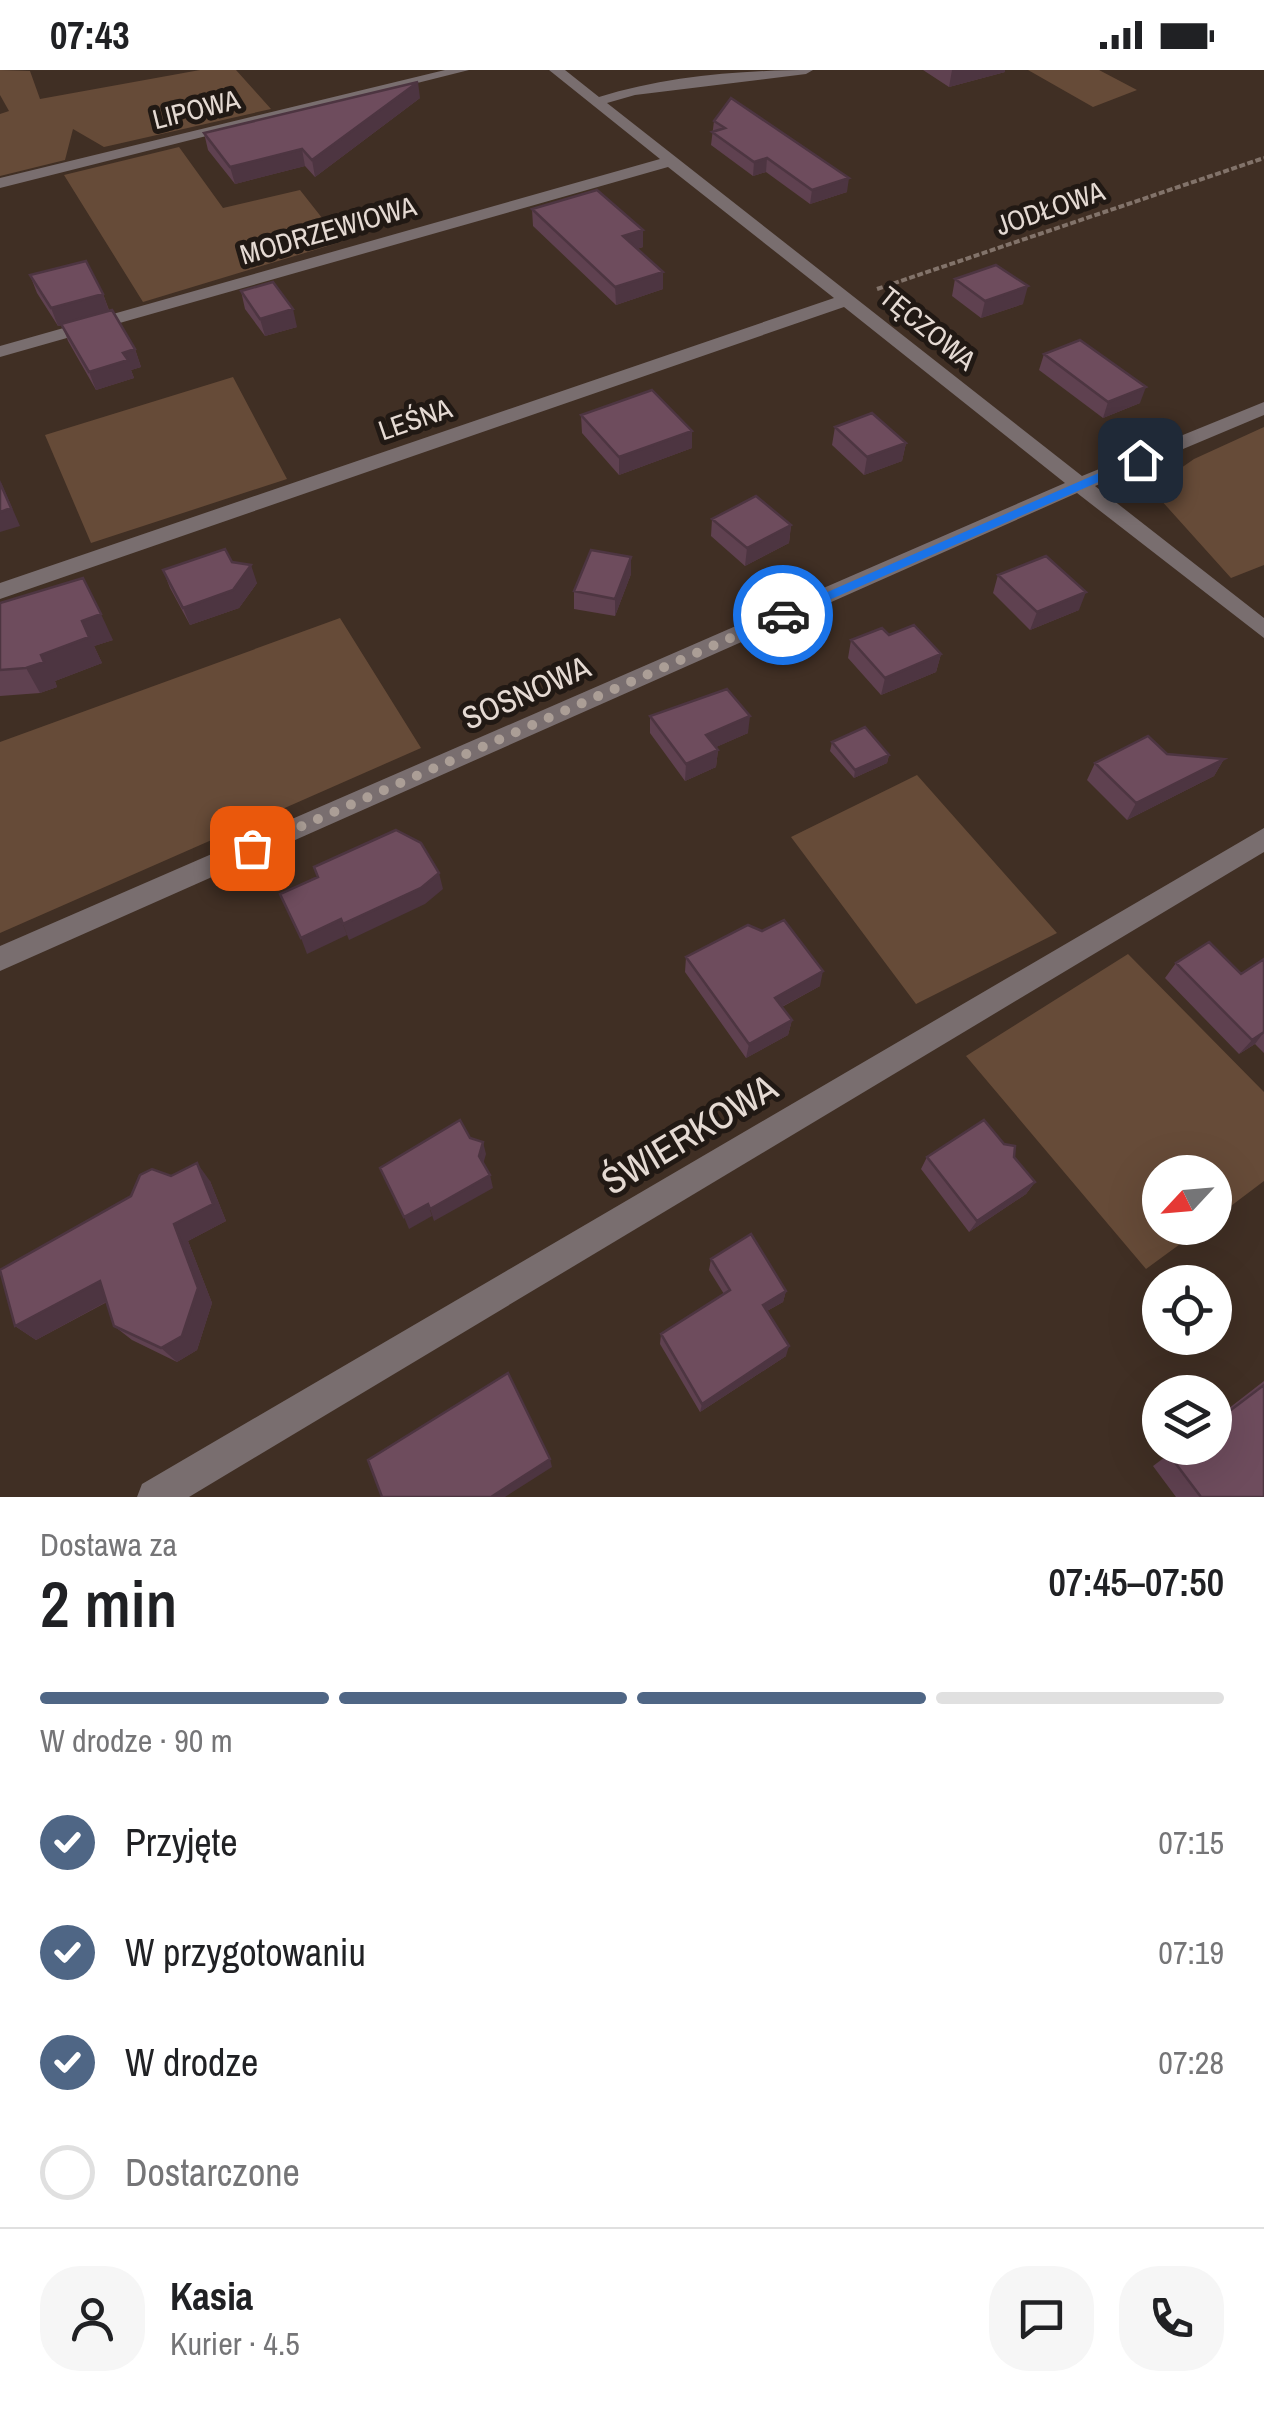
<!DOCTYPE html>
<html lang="pl">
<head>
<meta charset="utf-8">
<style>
	:root { --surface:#fff; --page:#f6f6f6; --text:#202124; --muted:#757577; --line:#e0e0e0; --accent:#4f6685 }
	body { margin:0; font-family:"Archivo Narrow",sans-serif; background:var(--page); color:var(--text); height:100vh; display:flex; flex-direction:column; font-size:38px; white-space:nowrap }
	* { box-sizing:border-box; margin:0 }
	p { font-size:32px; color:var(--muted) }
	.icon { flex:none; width:55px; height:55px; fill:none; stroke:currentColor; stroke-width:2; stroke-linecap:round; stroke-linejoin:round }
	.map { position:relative; height:1427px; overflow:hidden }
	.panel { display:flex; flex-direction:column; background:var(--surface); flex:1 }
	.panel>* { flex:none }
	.needle { width:65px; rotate:244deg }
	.tools { position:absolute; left:1142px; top:1085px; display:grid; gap:20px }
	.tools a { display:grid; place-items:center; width:90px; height:90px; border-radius:50%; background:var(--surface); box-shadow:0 10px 40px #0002; font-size:50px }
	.pin { position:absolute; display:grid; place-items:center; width:85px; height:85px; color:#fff; margin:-42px; border-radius:20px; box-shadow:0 5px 15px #0006 }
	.courier { position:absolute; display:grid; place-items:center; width:100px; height:100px; margin:-50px; border:8px solid #1a73e8; border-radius:50%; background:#fff; color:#222; box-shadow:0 2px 12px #0007 }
	.overview em { font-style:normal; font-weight:600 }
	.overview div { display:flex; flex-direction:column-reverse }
	.overview { display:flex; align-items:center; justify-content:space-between; height:170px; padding:0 40px }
	h1 { font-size:65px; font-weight:600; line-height:75px }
	.bar { display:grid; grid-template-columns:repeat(4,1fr); gap:15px 10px; align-content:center; height:120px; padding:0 40px }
	.bar i { height:12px; border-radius:8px; background:var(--line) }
	.bar .active { background:var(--accent) }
	.bar p { grid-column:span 4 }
	.line { display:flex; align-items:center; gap:25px; padding:0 40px; border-top:2px solid var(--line) }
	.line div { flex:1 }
	.round { display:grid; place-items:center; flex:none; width:105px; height:105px; border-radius:40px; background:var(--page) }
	ol { padding:0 40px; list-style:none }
	li { display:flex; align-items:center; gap:30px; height:110px }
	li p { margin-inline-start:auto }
	li .icon { padding:10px; border-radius:50%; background:var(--accent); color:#fff; stroke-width:4 }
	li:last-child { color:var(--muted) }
	li i { width:55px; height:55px; border:5px solid var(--line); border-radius:50% }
	.status { display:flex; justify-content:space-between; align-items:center; height:70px; padding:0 50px; background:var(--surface); direction:ltr }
	.status svg { height:28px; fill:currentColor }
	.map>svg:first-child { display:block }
</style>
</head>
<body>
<div class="status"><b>07:43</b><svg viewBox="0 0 49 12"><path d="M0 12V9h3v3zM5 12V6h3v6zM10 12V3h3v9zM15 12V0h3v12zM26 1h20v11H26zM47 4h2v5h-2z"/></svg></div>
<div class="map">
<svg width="1264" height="1427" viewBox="0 0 1264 1427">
	<rect width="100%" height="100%" fill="#402f24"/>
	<path fill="#664b38" d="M0,0l30,1 10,28 160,-29h36l35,39 -167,38 -31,-18 -8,31 -65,16v-62l9,-3 -9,-16z
		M1028,0h71l38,20 -44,17z
		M179,77l44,61 77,-18 41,52 -198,60 -79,-127z
		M233,307l54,102 -196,64 -46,-108z
		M1264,357v138l-33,13 -80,-89 43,-30z
		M340,548l81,130 -421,185v-191z
		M917,705l140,158 -141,71 -125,-167z
		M1128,884l136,138v89l-49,37v-46h-55v56h42l-56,41 -180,-213z"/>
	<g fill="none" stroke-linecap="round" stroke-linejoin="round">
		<path stroke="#82736a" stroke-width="4" stroke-dasharray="6 2.5" stroke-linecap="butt" d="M877,219l387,-131"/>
		<path fill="#796e6f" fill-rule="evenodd" d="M445,0h24l-469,118v-10z
			M549,0h16l34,27c67,-21 144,-27 214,-27l-7,4 -171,21 -28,8 475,373 182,-74v13l-169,71 169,132v20l-187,-145 -1077,478v-25l1065,-463 -221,-176 -844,292v-16l834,-285 -166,-131 -668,190v-11l660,-187z
			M1264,758v24l-1075,645h-52l5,-13z"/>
	</g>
	<path fill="#5f4150" d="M923,0h82v2l-56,15z
		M420,28l-105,79 -10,-11 -70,18 -27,-34 -4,-17z
		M714,51l133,71 -37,12 -44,-32 -13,4 -42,-31z
		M532,139l111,21v17l-6,2 26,23v17l-47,16 -83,-79z
		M30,205l73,19 6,16 26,39 6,18 -10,3 3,8 -38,12 -28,-49 -6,-16 -4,1 -21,-33z
		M955,209l68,25 -42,14 -29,-22z
		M241,221l56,36 -32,9 -20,-27z
		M1044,284l96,49 -37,15 -64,-48z
		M581,345l111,16v17l-73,27 -37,-42z
		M835,357l71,16 -4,18 -38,14 -32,-30z
		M712,449l79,6 -2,18 -44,23 -34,-30z
		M232,492l25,21 -18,25 -49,17 -20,-37 -7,-18z
		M631,504l-16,42 -41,-7v-18z
		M998,505l81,35 -49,20 -37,-37z
		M0,533l113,37 -19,6 8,17 -47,18 2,6 -17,6 -40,3z
		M889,565l52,19 -5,18 -55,23 -33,-37 3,-18z
		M650,646l98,17 -32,14 2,3 -2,17 -31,14 -35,-48z
		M832,672l57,13 -2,8 -33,15 -24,-27z
		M1167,684l57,5 -10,17 -87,44 -40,-40 8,-17z
		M686,887l134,29 -38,21 10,13 -4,15 -42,23 -61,-86z
		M1264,889v94l-9,-9 -16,10 -74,-76 11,-15 65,11z
		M927,1087l108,25 -9,12 -57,38 -48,-63z
		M171,1106l39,5 16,40 -38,20 24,62 -15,47 -20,12 -45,-22 -18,-14 -7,-24 -71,38 -21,-14z
		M711,1189l75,32 -3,11 -16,9 19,45 -86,56 -40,-68 1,-10 63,-40 -15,-24z
		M1264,1311v116h-88l-23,-31 24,-18h38v-29z"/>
	<path fill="#4d3541" d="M952,0h53v2l-56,15z
		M418,12l2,16 -105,79 -3,-17z
		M302,79l3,17 -70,18 -5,-17z
		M767,88l-1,14 -13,4 1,-14z
		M849,108l-2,14 -37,12 2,-14z
		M643,160v17l-20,6v-17z
		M663,202v17l-47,16 -1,-18z
		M1028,216l-5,18 -42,14 4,-17z
		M103,224l6,17 -51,15 -7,-18z
		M293,239l4,18 -32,9 -5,-17z
		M135,279l6,18 -10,3 3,8 -38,12 -7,-18 34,-19z
		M1146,317l-6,16 -37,15 5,-16z
		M692,361v17l-73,27v-18z
		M906,373l-4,18 -38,14 3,-18z
		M0,410l20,46 -20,6z
		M791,455l-2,18 -44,23 2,-18z
		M631,487v17l-16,42v-17z
		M251,495l6,18 -18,25 -49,17 -7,-17z
		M1086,522l-7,18 -49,20 7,-18z
		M101,544l12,26 -19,6 8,17 -47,18 2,6 -17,6 -14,-25 56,-47z
		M941,584l-5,18 -55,23 4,-17z
		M750,646l-2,17 -43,19 1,-17z
		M718,680l-2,17 -31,14 1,-17z
		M889,685l-2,8 -33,15 1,-8z
		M1224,689l-10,17 -87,44 9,-17z
		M439,803l4,16 -18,15 -76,36 -6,-16z
		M341,849l6,16 -40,19 -6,-16z
		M823,901l-3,15 -48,26 3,-14z
		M792,950l-4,15 -42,23 3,-14z
		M1264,962l-9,12 -16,10 13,-14z
		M483,1072l3,12 -4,14 -3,-12z
		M197,1093l13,18 16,40 -38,20 24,62 -15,47 -20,12 -16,-14 13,-124z
		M490,1105l3,13 -59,33 -4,-12z
		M1035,1112l-9,12 -57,38 8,-11z
		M428,1134l4,12 -23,13 -5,-12z
		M100,1211l17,15 -81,44 -21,-14z
		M786,1221l-3,11 -23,13 3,-10z
		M789,1276l-3,10 -86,56 2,-8z
		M550,1389l2,8 -47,30h-14z"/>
	<path fill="#6e4c5d" stroke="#4d3541" stroke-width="2.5" d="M418,12l-106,78 -10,-11 -72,18 -26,-34z
		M731,28l118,80 -37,12 -45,-32 -13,4 -42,-30 13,-4 -11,-7z
		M597,120l46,40 -20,6 40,36 -48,15 -83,-78z
		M86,191l17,33 -52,14 -21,-33z
		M996,195l32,21 -43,15 -30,-22z
		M273,212l20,27 -33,10 -19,-28z
		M112,240l23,39 -12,4 5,7 -39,12 -28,-48z
		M1080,270l66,47 -38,15 -64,-48z
		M652,320l40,41 -73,26 -38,-42z
		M872,343l34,30 -39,14 -32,-30z
		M0,413l11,25 -11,4z
		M756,426l35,29 -44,23 -35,-29z
		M225,479l7,13 19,3 -18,25 -50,18 -20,-38z
		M591,480l40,7 -16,42 -41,-8z
		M1046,486l40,36 -49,20 -39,-37z
		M83,508l18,36 -19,7 7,16 -48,18 3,7 -18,6 -26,2v-67z
		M914,555l27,29 -56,24 -34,-38 31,-12 7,7z
		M727,619l23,27 -44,19 12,15 -32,14 -36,-48z
		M865,657l24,28 -34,15 -23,-28z
		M1148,666l19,18 57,5 -88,44 -41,-40z
		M396,760l25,13 18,30 -18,15 -78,36 -2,-5 -40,19 -21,-44 38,-17 -4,-10z
		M784,850l39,51 -48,27 17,22 -43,24 -63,-87 62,-32 14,6z
		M1209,872l32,32 23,-15v73l-12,8 -76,-77z
		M460,1050l10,18 13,4 -4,14 11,19 -60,34 -2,-5 -24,13 -24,-49z
		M984,1050l20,24 11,2 -1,11 21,25 -58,39 -50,-64z
		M197,1093l16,41 -39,20 24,64 -16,48 -21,12 -47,-22 -14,-45 -85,45 -15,-56 131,-74 9,-21 12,-6 19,7z
		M751,1164l35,57 -23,14 26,41 -87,58 -41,-70 69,-44 -19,-31z
		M508,1303l42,86 -59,38h-109l-14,-37z
		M1264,1315v112h-63l-31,-41 12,-8h33v-26z"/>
	<path fill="#1a73e8" d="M1140,385l4,7 -356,156 -13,-3z"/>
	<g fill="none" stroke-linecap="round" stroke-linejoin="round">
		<path stroke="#ab9e96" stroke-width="10" stroke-dasharray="0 18" d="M252,778l531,-233"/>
	</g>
	<g text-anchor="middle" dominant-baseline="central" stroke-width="10" stroke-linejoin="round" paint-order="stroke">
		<g font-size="28" fill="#e5dad3" stroke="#211914">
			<text transform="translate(196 39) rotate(-14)">LIPOWA</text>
			<text transform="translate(1050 138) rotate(-19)">JODŁOWA</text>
			<text transform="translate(328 160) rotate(-16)">MODRZEWIOWA</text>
			<text transform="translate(928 258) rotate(39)">TĘCZOWA</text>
			<text transform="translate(415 349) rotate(-19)">LEŚNA</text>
		</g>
		<g font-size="32" fill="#e5dad3" stroke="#211914">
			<text transform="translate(526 622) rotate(-24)">SOSNOWA</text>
		</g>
		<g font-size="38" fill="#e5dad3" stroke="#211914">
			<text transform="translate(689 1064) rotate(-31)">ŚWIERKOWA</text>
		</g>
	</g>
</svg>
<div class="tools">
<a><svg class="needle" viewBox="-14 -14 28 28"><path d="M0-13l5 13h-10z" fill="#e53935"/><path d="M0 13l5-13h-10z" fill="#757577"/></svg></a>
<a><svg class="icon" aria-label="locate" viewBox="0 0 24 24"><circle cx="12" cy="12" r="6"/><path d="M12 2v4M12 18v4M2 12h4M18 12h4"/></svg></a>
<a><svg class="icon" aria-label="layers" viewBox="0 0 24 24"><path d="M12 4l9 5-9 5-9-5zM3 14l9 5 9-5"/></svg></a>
</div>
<div class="pin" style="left:252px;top:778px;background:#ea580c"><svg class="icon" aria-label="bag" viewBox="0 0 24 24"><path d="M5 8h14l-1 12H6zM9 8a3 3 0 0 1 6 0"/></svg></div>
<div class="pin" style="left:1140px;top:390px;background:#1f2937"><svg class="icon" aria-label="home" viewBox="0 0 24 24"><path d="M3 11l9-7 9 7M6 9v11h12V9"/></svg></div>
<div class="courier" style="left:783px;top:545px"><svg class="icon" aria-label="car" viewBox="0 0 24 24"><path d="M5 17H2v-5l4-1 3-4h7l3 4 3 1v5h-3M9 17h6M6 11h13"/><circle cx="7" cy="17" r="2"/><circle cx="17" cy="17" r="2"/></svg></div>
</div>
<section class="panel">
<div class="overview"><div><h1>2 min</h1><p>Dostawa za</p></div><em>07:45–07:50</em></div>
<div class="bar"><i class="active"></i><i class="active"></i><i class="active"></i><i></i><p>W drodze · 90 m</p></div>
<ol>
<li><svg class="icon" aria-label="check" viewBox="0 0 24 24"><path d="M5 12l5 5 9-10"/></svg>Przyjęte<p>07:15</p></li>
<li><svg class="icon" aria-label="check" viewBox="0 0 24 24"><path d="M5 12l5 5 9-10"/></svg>W przygotowaniu<p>07:19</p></li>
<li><svg class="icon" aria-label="check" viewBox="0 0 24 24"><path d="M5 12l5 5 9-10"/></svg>W drodze<p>07:28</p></li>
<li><i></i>Dostarczone</li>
</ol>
<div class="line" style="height:180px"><a class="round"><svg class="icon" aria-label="person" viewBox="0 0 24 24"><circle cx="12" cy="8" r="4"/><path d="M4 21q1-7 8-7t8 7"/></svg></a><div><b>Kasia</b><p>Kurier · 4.5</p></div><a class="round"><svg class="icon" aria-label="chat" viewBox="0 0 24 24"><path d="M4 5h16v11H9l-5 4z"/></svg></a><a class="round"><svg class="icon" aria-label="phone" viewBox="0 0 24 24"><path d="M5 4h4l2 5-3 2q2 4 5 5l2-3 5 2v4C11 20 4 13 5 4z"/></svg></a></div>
</section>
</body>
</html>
